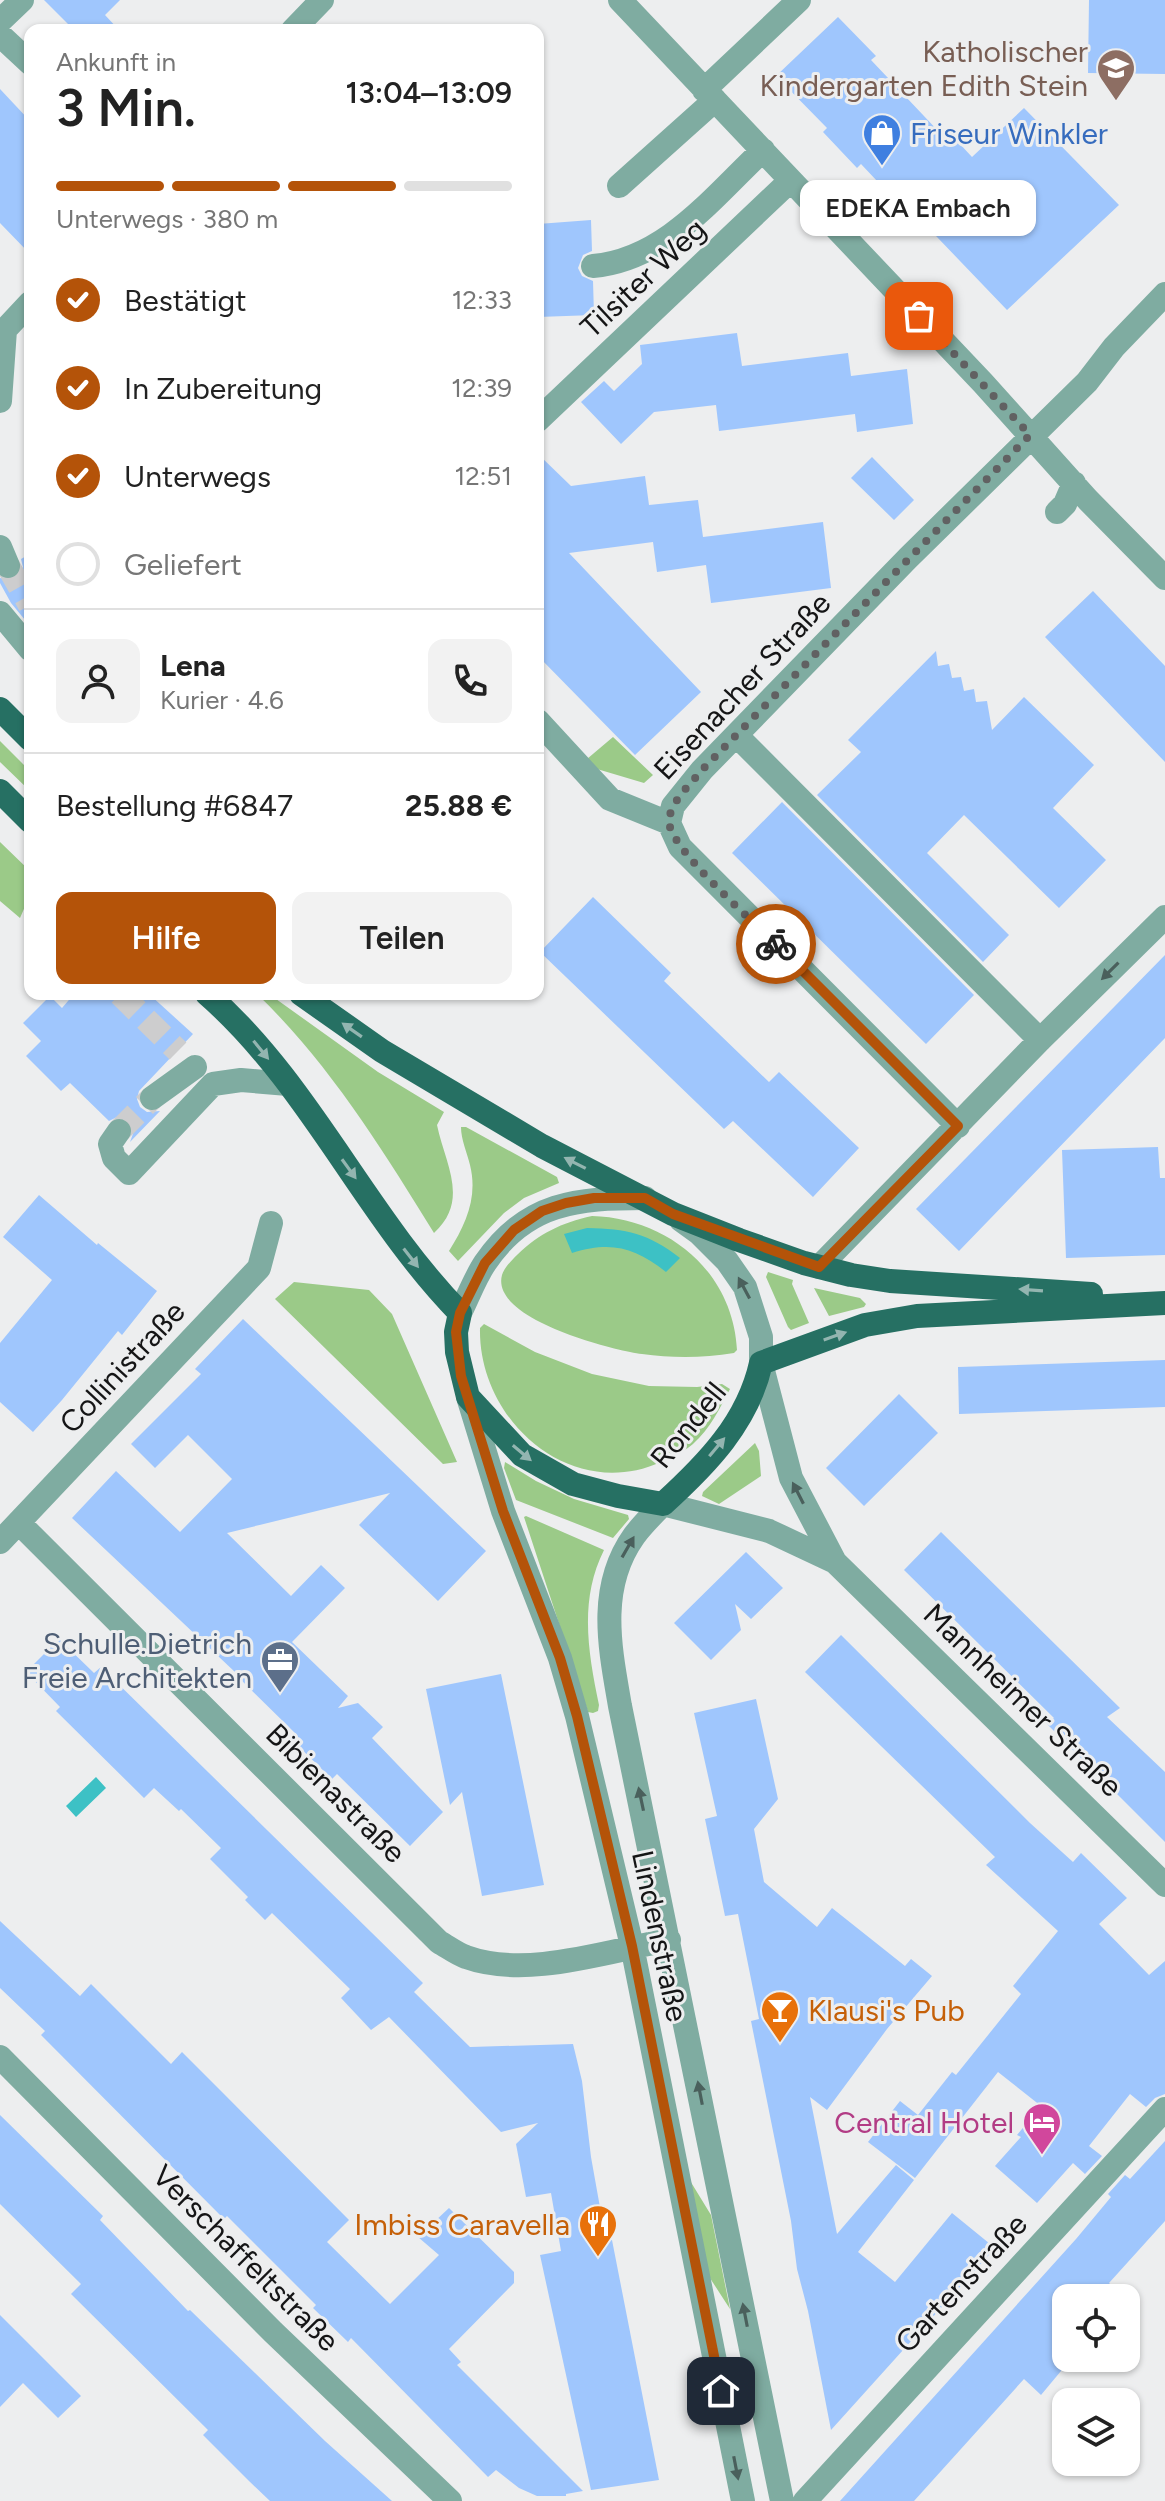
<!DOCTYPE html>
<html lang="de">
<head>
<meta charset="utf-8">
<style>
	:root { --surface:#fff; --page:#f2f2f2; --text:#222; --muted:#767676; --line:#e0e0e0; --accent:#b45309 }
	body { margin:0; font-family:Figtree,sans-serif; background:var(--page); color:var(--text); height:100vh; display:flex; flex-direction:column; font-size:30px; white-space:nowrap }
	* { box-sizing:border-box; margin:0 }
	p { font-size:26px; color:var(--muted) }
	.icon { flex:none; width:44px; height:44px; fill:none; stroke:currentColor; stroke-width:2; stroke-linecap:round; stroke-linejoin:round }
	.map { position:relative; flex:1; overflow:hidden }
	.side { position:absolute; left:24px; top:24px; width:520px; height:976px; display:flex; flex-direction:column; background:var(--surface); border-radius:16px; box-shadow:0 2px 6px #0004 }
	.side>* { flex:none }
	.tools { position:absolute; left:1052px; top:2284px; display:grid; gap:16px }
	.tools a { display:grid; place-items:center; width:88px; height:88px; border-radius:16px; background:var(--surface); box-shadow:0 2px 6px #0004; font-size:40px }
	.pin { position:absolute; display:grid; place-items:center; width:68px; height:68px; color:#fff; margin:-34px; border-radius:16px; box-shadow:0 4px 12px #0006 }
	.courier { position:absolute; display:grid; place-items:center; width:80px; height:80px; margin:-40px; border:6px solid #b45309; border-radius:50%; background:#fff; color:#222; box-shadow:0 2px 10px #0007 }
	.bubble { position:absolute; height:56px; border-radius:16px; background:var(--surface); box-shadow:0 2px 6px #0004; font-size:26px; font-weight:600; line-height:56px; text-align:center }
	.headline em { font-style:normal; font-weight:600 }
	.headline div { display:flex; flex-direction:column-reverse }
	.headline { display:flex; align-items:center; justify-content:space-between; height:136px; padding:0 32px }
	h1 { font-size:52px; font-weight:600; line-height:60px }
	.bar { display:grid; grid-template-columns:repeat(4,1fr); gap:12px 8px; align-content:center; height:96px; padding:0 32px }
	.bar i { height:10px; border-radius:6px; background:var(--line) }
	.bar .current { background:var(--accent) }
	.bar p { grid-column:span 4 }
	.line { display:flex; align-items:center; gap:20px; padding:0 32px; border-top:2px solid var(--line) }
	.line div { flex:1 }
	.round { display:grid; place-items:center; flex:none; width:84px; height:84px; border-radius:16px; background:var(--page) }
	ol { padding:0 32px; list-style:none }
	li { display:flex; align-items:center; gap:24px; height:88px }
	li p { margin-inline-start:auto }
	li .icon { padding:8px; border-radius:50%; background:var(--accent); color:#fff; stroke-width:4 }
	li:last-child { color:var(--muted) }
	li i { width:44px; height:44px; border:4px solid var(--line); border-radius:50% }
	.button { display:flex; gap:16px; margin-top:auto; padding:16px 32px }
	.button a { flex:1; height:92px; border-radius:16px; background:var(--accent); color:#fff; font-size:32px; font-weight:600; line-height:92px; text-align:center }
	.button a+a { background:var(--page); color:var(--text) }
	.map>svg:first-child { display:block }
</style>
</head>
<body>
<div class="map">
<svg width="1165" height="2501" viewBox="0 0 1165 2501">
	<rect width="100%" height="100%" fill="#edeeef"/>
	<path fill="#9bca88" d="M613,737l40,38 -9,8 -47,-14 -10,-10z
		M0,741l30,30v20l-30,-29z
		M0,842l30,29v24l-10,23 -20,-17z
		M257,994h12l109,78 66,40 -7,13c8,39 33,75 -3,108 -51,-83 -106,-171 -177,-239z
		M461,1127h5l91,50 2,6 -35,15 -20,15 -46,48 -9,-10c17,-27 29,-54 21,-86 -3,-13 -9,-25 -9,-38z
		M592,1216c75,2 141,55 145,134l-3,3c-31,5 -62,5 -92,1 -30,-4 -152,-35 -140,-79 2,-7 10,-15 15,-20 23,-22 44,-32 75,-39z
		M768,1272l25,8 -1,4 17,39 -18,7 -3,-3 -22,-50z
		M294,1282l75,8 23,24 65,148 -14,2 -168,-165z
		M814,1288l46,10 6,6 -2,3 -35,9z
		M484,1324l51,28 57,22 57,12 48,1 25,-3 8,5c-10,19 -20,40 -37,55 -9,8 -21,13 -32,18 -91,41 -183,-42 -181,-134z
		M755,1443l4,8 2,25 -42,28 -17,-8 1,-4z
		M505,1462l31,19 38,18 54,16 1,4 -16,19 -97,-38 -12,-32z
		M526,1516l78,34c-25,50 -16,102 -5,155l-1,6 -5,2 -5,-1 -64,-195z
		M689,2179l22,36 19,94 -22,-34z"/>
	<path fill="#3dc1c5" d="M587,1228c40,1 61,5 93,30l-14,14c-32,-25 -55,-31 -94,-19l-8,-19z
		M96,1777l10,11 -30,29 -10,-11z"/>
	<path fill="#9fc6fd" d="M44,0h76l-15,15 14,15h-45z
		M1089,0h76v74l-77,-1z
		M838,17l38,39 -5,4 70,74 5,-5 26,28 52,-49 95,97 -112,105 -94,-98 -3,4 -49,-52 -4,4 -34,-36 4,-4 -51,-52z
		M0,89l30,32v133l-30,-31z
		M591,220l1,31 -9,4 -5,13 4,8 11,5 1,34 -56,2v-93z
		M737,333l5,33 106,-13 3,23 56,-7 6,55 -56,8 -2,-18 -136,17 -3,-26 -62,7 -33,32 -40,-42 23,-21 10,10 28,-27 -2,-19z
		M538,454l33,32 74,-10 4,29 49,-5 5,37 120,-15 8,66 -120,15 -5,-38 -49,7 -4,-30 -84,11 132,139 -66,63 -97,-99z
		M872,457l42,43 -20,20 -43,-42z
		M30,554v72l-19,-23 -11,-20v-5l13,2 6,-4 4,-9 -2,-8z
		M1093,591l72,75v96l-120,-125z
		M936,651l2,15 11,-2 3,14 9,-1 3,14 10,-2 2,13 11,-1 5,29 32,-33 70,68 -41,43 53,52 -47,48 -95,-93 -37,38 82,82 -26,27 -166,-167 44,-43 -13,-12z
		M782,802l192,193 -48,49 -194,-191z
		M593,897l78,76 -7,8 105,101 10,-10 80,76 -46,49 -80,-76 -9,8 -184,-177z
		M1165,955v83l-206,213 -43,-42z
		M74,994h75l44,40 -54,57 -2,8 3,8 7,5 13,-1 -30,31 4,-11 -6,-12 -9,-3 -10,5 -39,-38 -9,8 -35,-35 15,-15 -18,-18 27,-27 12,12z
		M1158,1147l2,31h5v77l-99,3 -4,-108z
		M39,1195l58,50 1,-2 59,48 -35,44 -4,-4 -56,69 -29,32 -33,-30v-59l52,-63 -49,-43z
		M243,1319l243,232 -48,50 -79,-76 31,-32 -163,40 64,63 30,-31 24,23 -53,54 56,54 -10,12 20,-5 25,24 -11,11 71,74 -33,34 -73,-72 -5,5 -41,-40 5,-5 -61,-60 1,-1 -164,-155 44,-47 64,61 52,-53 -44,-44 -33,33 -24,-24 70,-70 -6,-5z
		M1165,1360v47l-206,7 -1,-47z
		M899,1394l39,39 -74,73 -38,-38z
		M941,1532l179,176 -13,9 58,55v70l-119,-119 8,-5 -150,-148z
		M746,1552l37,36 -32,31 -16,-15 6,26 -30,30 -37,-37z
		M841,1635l189,188 43,39 8,-9 46,45 -28,26 50,51 16,-14v133l-10,4 -9,9 -16,-13 -41,52 13,10 -17,18 -12,-11 -36,40 -42,-37 26,-29 -4,-2 24,-29 -43,-34 -83,106 -47,-36 32,-41 18,14 34,-43 4,3 65,-81 -8,-8 45,-55 -72,-66 9,-8 -190,-185z
		M59,1639l35,34 7,-6 322,316 -9,9 56,55 103,-3 9,37 9,76 15,84 6,-1 47,240 -68,10 -51,-235 21,-4 -10,-58 -25,4 -10,-53 22,-21 -37,9 -112,-115 -18,13 -30,-32 9,-9 -78,-76 -7,7 -20,-20 3,-3 -38,-38 11,-11 -40,-39 -2,2 -25,-23 -10,10 -88,-87 4,-4 -34,-35z
		M501,1674l43,211 -62,11 -20,-104 -12,13 -24,-116z
		M756,1699l22,100 -24,30 10,53 53,45 15,-19 73,58 6,-7 21,17 -45,53 -60,81 -17,-13 27,137 59,-69 18,15 -56,72 37,30 57,-69 43,35 -164,182 -23,-119 -11,-42 -6,-48 -40,-200 8,-2 -21,-105 -13,2 -20,-97 12,-3 -23,-103z
		M0,1921l80,75 11,-12 80,80 11,-12 42,42 125,126 -22,22 63,62 49,-49 -21,-18 31,-29 65,64v11l-65,66 12,13 -4,3 126,126 -17,3v2h-29l-18,-8 -23,-18 -8,7 -137,-139 -3,4 -35,-34 3,-3 -89,-89 -3,3 -183,-184 4,-4 -45,-43z
		M0,2115l103,101 -3,4 88,91 2,-1 135,131 67,60h-122l-21,-20 -46,-46 5,-5 -137,-136 10,-10 -81,-80z
		M1165,2141v80l-56,62 16,15h-59v67l-25,30 -17,-16 -110,122h-74l236,-262 35,-42 -3,-3 17,-19 5,4z
		M0,2315l81,81 -23,22 -35,-35 -23,24z"/>
	<g fill="none" stroke-linecap="round" stroke-linejoin="round">
		<path stroke="#cdcdce" stroke-width="24" stroke-dasharray="24 12" stroke-linecap="butt" d="M8,566l22,39
			M120,994l58,57
			M119,1131l33,-33"/>
		<path stroke="#7faca1" stroke-width="24" d="M620,0l363,383 105,117 77,78
			M0,21l22,-21
			M293,30l29,-30
			M0,35l30,28
			M704,90l95,-90
			M619,186l96,-86
			M593,266c72,-6 120,-69 170,-116
			M0,335l30,-32
			M0,401l5,-71
			M538,420l252,-239
			M1057,512l8,-8 9,-21
			M0,547l8,19
			M0,613l30,36
			M538,721l72,78 59,24
			M737,736l303,304
			M152,1098l43,-31
			M958,1126l-278,-279 -11,-24 4,-17 29,-36 206,-212 179,-176 27,-35 51,-53
			M119,1131l-9,13 4,14 15,15 84,-89 28,-4 47,4
			M681,1220l18,13 28,28 18,26 16,50v26l30,115 44,84 330,323
			M819,1267l221,-227 125,-123
			M460,1313c8,-16 15,-35 25,-50 41,-61 93,-65 160,-65
			M468,1397l35,114 57,147 17,58 55,230 111,555
			M19,1523l420,419c9,5 18,12 27,15 61,22 141,-6 203,-17
			M0,1542l259,-274 12,-45
			M0,2057l273,275 177,169
			M782,2501l-162,-795c-10,-58 -23,-118 14,-170 8,-11 19,-22 29,-32l106,27 66,31
			M805,2501l360,-392"/>
		<path stroke="#267063" stroke-width="24" d="M0,709l30,30
			M0,791l30,30
			M207,994c103,90 158,222 253,319l-4,19 1,20 11,45 54,58 51,29 45,12 45,8c44,-40 85,-82 98,-141l104,-38 52,-9 248,-13
			M301,994l81,57 160,95 131,68 66,26 65,23 47,12 39,6 201,13"/>
	</g>
	<defs><path id="oneway-solid" d="M-6-.8H1V-3.2L6.5 0L1 3.2V.8H-6Z" transform="scale(2)"/></defs>
	<g fill="#4a605c">
		<use href="#oneway-solid" transform="translate(1110 971) rotate(135)"/>
		<use href="#oneway-solid" transform="translate(744 1288) rotate(-118)"/>
		<use href="#oneway-solid" transform="translate(798 1493) rotate(-117)"/>
		<use href="#oneway-solid" transform="translate(628 1547) rotate(-60)"/>
		<use href="#oneway-solid" transform="translate(641 1799) rotate(-102)"/>
		<use href="#oneway-solid" transform="translate(700 2093) rotate(-101)"/>
		<use href="#oneway-solid" transform="translate(745 2315) rotate(-101)"/>
		<use href="#oneway-solid" transform="translate(736 2468) rotate(79)"/>
	</g>
	<g fill="#93b5b0">
		<use href="#oneway-solid" transform="translate(352 1030) rotate(-145)"/>
		<use href="#oneway-solid" transform="translate(261 1050) rotate(51)"/>
		<use href="#oneway-solid" transform="translate(575 1163) rotate(-153)"/>
		<use href="#oneway-solid" transform="translate(349 1169) rotate(54)"/>
		<use href="#oneway-solid" transform="translate(411 1258) rotate(52)"/>
		<use href="#oneway-solid" transform="translate(1031 1290) rotate(-176)"/>
		<use href="#oneway-solid" transform="translate(835 1336) rotate(-19)"/>
		<use href="#oneway-solid" transform="translate(717 1447) rotate(-50)"/>
		<use href="#oneway-solid" transform="translate(522 1453) rotate(40)"/>
	</g>
	<g fill="none" stroke-linecap="round" stroke-linejoin="round">
		<path stroke="#616162" stroke-width="8" stroke-dasharray="0 14.4" d="M776,944c-22,-22 -106,-95 -107,-122 0,-19 22,-38 33,-52l328,-335 -111,-119"/>
		<path stroke="#b45309" stroke-width="10" d="M721,2391l-89,-445 -55,-230 -17,-58 -57,-147 -42,-135 -5,-44 4,-19 25,-50 29,-33 28,-19 24,-8 28,-5h51l28,16 146,53 139,-141 -182,-182"/>
	</g>
	<defs>
		<symbol id="school-pin" viewBox="-11 -11 22 30"><path d="M0 17L-7.5 6A9.5 9.5 0 1 1 7.5 6Z" fill="#8d6e63" stroke="#edeeef"/><path d="M0-5L7-2L0 1L-7-2ZM-4 1L0 2.5L4 1V4Q0 6-4 4Z" fill="#fff"/></symbol>
		<symbol id="shop-pin" viewBox="-11 -11 22 30"><path d="M0 17L-7.5 6A9.5 9.5 0 1 1 7.5 6Z" fill="#3f7fe0" stroke="#edeeef"/><path d="M-5-2.5h2.3a2.7 3.5 0 0 1 5.4 0H5L5.5 6h-11ZM-1.5-2.5h3a1.5 2.3 0 0 0-3 0Z" fill="#fff"/></symbol>
		<symbol id="office-pin" viewBox="-11 -11 22 30"><path d="M0 17L-7.5 6A9.5 9.5 0 1 1 7.5 6Z" fill="#5c6f8a" stroke="#edeeef"/><path d="M-6-3h4V-5.5h4V-3h4V5H-6ZM-1-4.5V-3h2v-1.5ZM-6 0V1H6V0Z" fill="#fff"/></symbol>
		<symbol id="bar-pin" viewBox="-11 -11 22 30"><path d="M0 17L-7.5 6A9.5 9.5 0 1 1 7.5 6Z" fill="#e8710a" stroke="#edeeef"/><path d="M-6-5H6L.8 .8V4.5H3.5V6h-7V4.5H-.8V.8Z" fill="#fff"/></symbol>
		<symbol id="hotel-pin" viewBox="-11 -11 22 30"><path d="M0 17L-7.5 6A9.5 9.5 0 1 1 7.5 6Z" fill="#d1479c" stroke="#edeeef"/><path d="M-6-4.5h1.5V1H6V5H4.5V3h-9V5H-6ZM-4 0a1.8 1.8 0 1 1 3.6 0ZM.5 0V-2.5h3Q6-2.5 6 0Z" fill="#fff"/></symbol>
		<symbol id="restaurant-pin" viewBox="-11 -11 22 30"><path d="M0 17L-7.5 6A9.5 9.5 0 1 1 7.5 6Z" fill="#e8710a" stroke="#edeeef"/><path d="M-5-6h1v4h1v-4h1v4h1v-4h1v5L-1.5 .5V6h-2V.5L-5-1ZM5-6V6H3V1.5H1.5Q1.5-4 5-6Z" fill="#fff"/></symbol>
	</defs>
	<g fill-rule="evenodd">
		<use href="#school-pin" x="1094" y="46" width="44" height="60"/>
		<use href="#shop-pin" x="860" y="111" width="44" height="60"/>
		<use href="#office-pin" x="258" y="1638" width="44" height="60"/>
		<use href="#bar-pin" x="758" y="1988" width="44" height="60"/>
		<use href="#hotel-pin" x="1020" y="2100" width="44" height="60"/>
		<use href="#restaurant-pin" x="576" y="2202" width="44" height="60"/>
	</g>
	<g text-anchor="middle" dominant-baseline="central" stroke-width="6" stroke-linejoin="round" paint-order="stroke">
		<g font-size="30" fill="#785e54" stroke="#edeeef" text-anchor="end">
			<text x="1088" y="51">Katholischer<tspan x="1088" dy="34">Kindergarten Edith Stein</tspan></text>
		</g>
		<g font-size="30" fill="#366cbe" stroke="#edeeef" text-anchor="start">
			<text x="910" y="133">Friseur Winkler</text>
		</g>
		<g font-size="30" fill="#151516" stroke="#edeeef">
			<text transform="translate(643 278) rotate(-43)">Tilsiter Weg</text>
			<text transform="translate(742 686) rotate(-47)">Eisenacher Straße</text>
			<text transform="translate(122 1367) rotate(-47)">Collinistraße</text>
			<text transform="translate(688 1425) rotate(-51)">Rondell</text>
			<text transform="translate(1023 1700) rotate(44)">Mannheimer Straße</text>
			<text transform="translate(336 1793) rotate(45)">Bibienastraße</text>
			<text transform="translate(660 1936) rotate(78)">Lindenstraße</text>
			<text transform="translate(246 2258) rotate(45)">Verschaffeltstraße</text>
			<text transform="translate(961 2283) rotate(-47)">Gartenstraße</text>
		</g>
		<g font-size="30" fill="#4e5e75" stroke="#edeeef" text-anchor="end">
			<text x="252" y="1643">Schulle.Dietrich<tspan x="252" dy="34">Freie Architekten</tspan></text>
		</g>
		<g font-size="30" fill="#c56008" stroke="#edeeef" text-anchor="start">
			<text x="808" y="2010">Klausi's Pub</text>
			<text x="570" y="2224" text-anchor="end">Imbiss Caravella</text>
		</g>
		<g font-size="30" fill="#b23c85" stroke="#edeeef" text-anchor="end">
			<text x="1014" y="2122">Central Hotel</text>
		</g>
	</g>
</svg>
<div class="tools">
<a><svg class="icon" aria-label="locate" viewBox="0 0 24 24"><circle cx="12" cy="12" r="6"/><path d="M12 2v4M12 18v4M2 12h4M18 12h4"/></svg></a>
<a><svg class="icon" aria-label="layers" viewBox="0 0 24 24"><path d="M12 4l9 5-9 5-9-5zM3 14l9 5 9-5"/></svg></a>
</div>
<div class="pin" style="left:919px;top:316px;background:#ea580c"><svg class="icon" aria-label="bag" viewBox="0 0 24 24"><path d="M5 8h14l-1 12H6zM9 8a3 3 0 0 1 6 0"/></svg></div>
<div class="pin" style="left:721px;top:2391px;background:#1f2937"><svg class="icon" aria-label="home" viewBox="0 0 24 24"><path d="M3 11l9-7 9 7M6 9v11h12V9"/></svg></div>
<div class="courier" style="left:776px;top:944px"><svg class="icon" aria-label="bike" viewBox="0 0 24 24"><circle cx="6" cy="16" r="4"/><circle cx="18" cy="16" r="4"/><path d="M6 16l4-8h5l3 8M10 8l3 8H6M13 5h3"/></svg></div>
<div class="bubble" style="left:800px;top:180px;width:236px">EDEKA Embach</div>
<section class="side">
<div class="headline"><div><h1>3 Min.</h1><p>Ankunft in</p></div><em>13:04–13:09</em></div>
<div class="bar"><i class="current"></i><i class="current"></i><i class="current"></i><i></i><p>Unterwegs · 380 m</p></div>
<ol>
<li><svg class="icon" aria-label="check" viewBox="0 0 24 24"><path d="M5 12l5 5 9-10"/></svg>Bestätigt<p>12:33</p></li>
<li><svg class="icon" aria-label="check" viewBox="0 0 24 24"><path d="M5 12l5 5 9-10"/></svg>In Zubereitung<p>12:39</p></li>
<li><svg class="icon" aria-label="check" viewBox="0 0 24 24"><path d="M5 12l5 5 9-10"/></svg>Unterwegs<p>12:51</p></li>
<li><i></i>Geliefert</li>
</ol>
<div class="line" style="height:144px"><a class="round"><svg class="icon" aria-label="person" viewBox="0 0 24 24"><circle cx="12" cy="8" r="4"/><path d="M4 21q1-7 8-7t8 7"/></svg></a><div><b>Lena</b><p>Kurier · 4.6</p></div><a class="round"><svg class="icon" aria-label="phone" viewBox="0 0 24 24"><path d="M5 4h4l2 5-3 2q2 4 5 5l2-3 5 2v4C11 20 4 13 5 4z"/></svg></a></div>
<div class="line" style="height:104px"><div>Bestellung #6847</div><b>25.88 €</b></div>
<div class="button"><a>Hilfe</a><a>Teilen</a></div>
</section>
</div>
</body>
</html>
